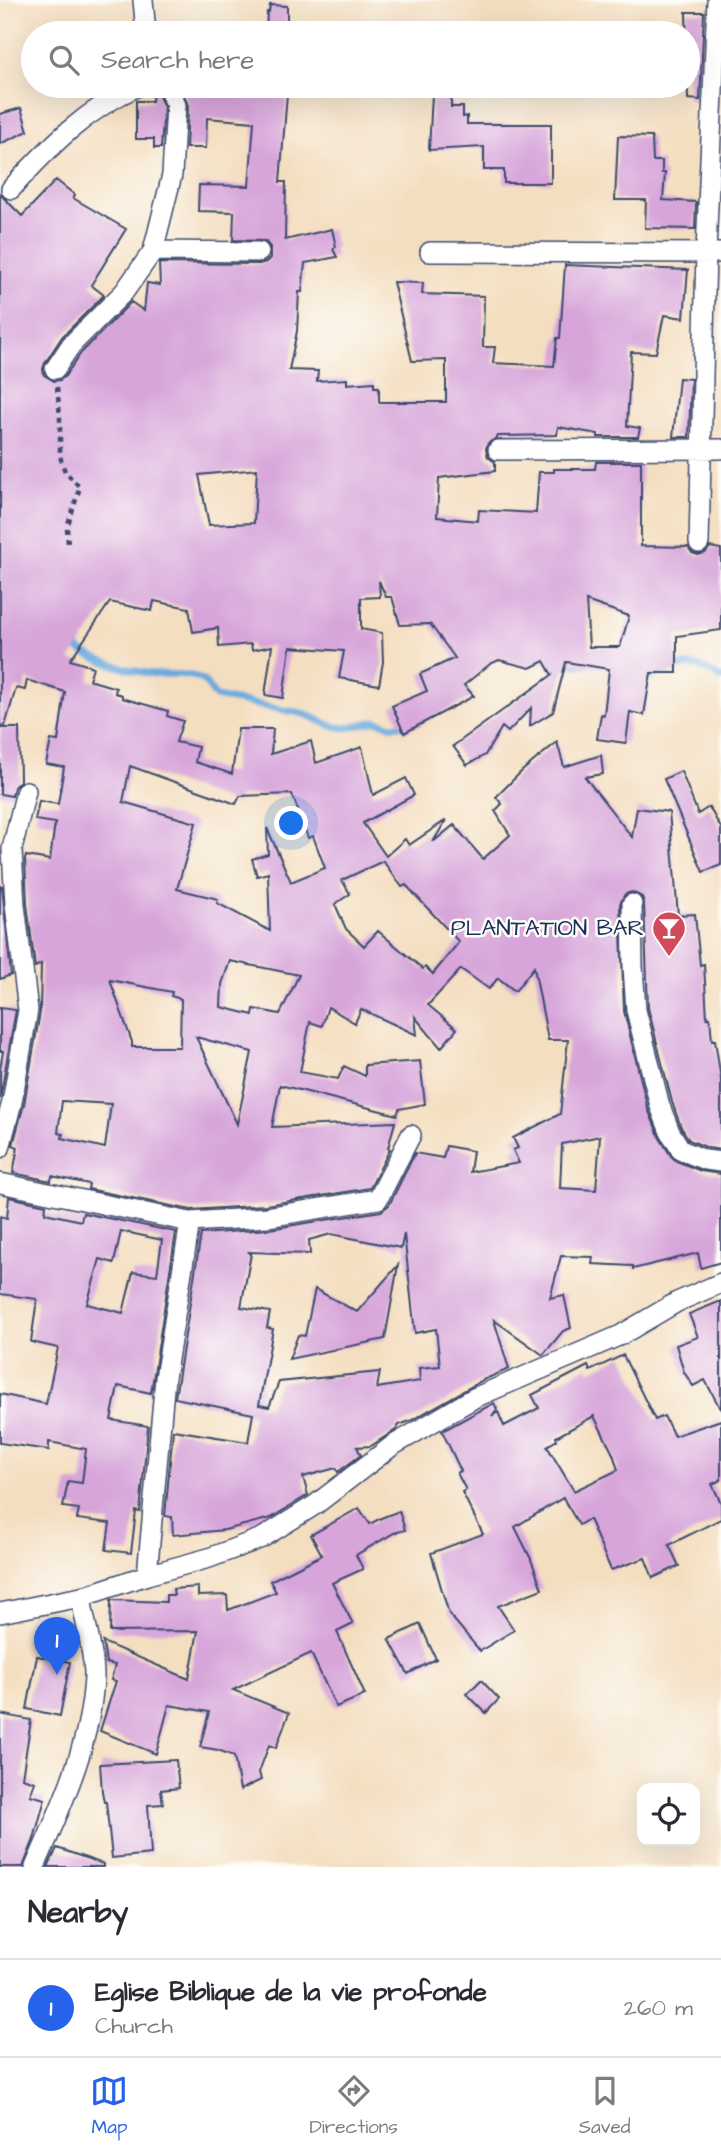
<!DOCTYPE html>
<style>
body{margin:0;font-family:"Architects Daughter",sans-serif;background:#f2f2f3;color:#2b2b33}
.controls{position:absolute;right:21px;bottom:21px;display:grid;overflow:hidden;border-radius:14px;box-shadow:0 7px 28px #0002}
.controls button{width:63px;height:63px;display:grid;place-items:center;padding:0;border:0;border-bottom:2px solid #e1e1e2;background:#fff;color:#2b2b33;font:35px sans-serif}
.you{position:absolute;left:292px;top:824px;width:24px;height:24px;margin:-18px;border:5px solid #fff;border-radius:50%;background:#1a73e8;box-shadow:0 0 0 10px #1a73e833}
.badge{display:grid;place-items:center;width:46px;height:46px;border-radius:50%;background:#2563eb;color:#fff;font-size:23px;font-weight:700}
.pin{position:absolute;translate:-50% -58px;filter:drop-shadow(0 2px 4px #0008)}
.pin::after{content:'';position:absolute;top:37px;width:24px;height:21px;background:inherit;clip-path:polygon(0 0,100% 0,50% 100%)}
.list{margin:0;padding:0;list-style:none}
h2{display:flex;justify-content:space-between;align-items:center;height:91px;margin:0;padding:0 28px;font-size:30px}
h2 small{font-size:23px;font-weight:400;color:#7c7c81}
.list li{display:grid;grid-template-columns:46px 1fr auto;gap:21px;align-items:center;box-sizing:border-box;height:98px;padding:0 28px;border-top:2px solid #e1e1e2}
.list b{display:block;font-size:26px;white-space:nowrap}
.list p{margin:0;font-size:23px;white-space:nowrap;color:#7c7c81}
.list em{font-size:23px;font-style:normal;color:#7c7c81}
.icon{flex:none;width:38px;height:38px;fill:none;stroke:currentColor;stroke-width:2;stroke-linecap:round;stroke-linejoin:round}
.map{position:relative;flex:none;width:721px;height:1867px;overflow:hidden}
.search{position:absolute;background:#fff;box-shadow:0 7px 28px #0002;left:21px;right:21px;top:21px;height:77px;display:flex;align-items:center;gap:18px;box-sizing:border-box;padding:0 24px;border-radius:38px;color:#7c7c81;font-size:26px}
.sheet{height:189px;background:#fff}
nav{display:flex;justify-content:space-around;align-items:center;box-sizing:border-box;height:98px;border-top:2px solid #e1e1e2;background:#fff;font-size:19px;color:#7c7c81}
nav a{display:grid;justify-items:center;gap:4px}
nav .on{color:#2563eb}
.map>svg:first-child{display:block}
</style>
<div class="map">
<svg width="721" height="1867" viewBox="0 0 721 1867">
<rect width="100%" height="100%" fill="#fdfcf7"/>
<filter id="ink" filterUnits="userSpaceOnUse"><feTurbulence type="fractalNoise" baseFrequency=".0143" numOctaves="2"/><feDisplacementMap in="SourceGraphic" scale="14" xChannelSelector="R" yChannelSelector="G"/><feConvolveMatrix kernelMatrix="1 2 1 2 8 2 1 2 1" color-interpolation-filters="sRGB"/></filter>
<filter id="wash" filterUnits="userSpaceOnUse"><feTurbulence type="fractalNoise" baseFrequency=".00686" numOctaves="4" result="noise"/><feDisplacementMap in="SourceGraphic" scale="28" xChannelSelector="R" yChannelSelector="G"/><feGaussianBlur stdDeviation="1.57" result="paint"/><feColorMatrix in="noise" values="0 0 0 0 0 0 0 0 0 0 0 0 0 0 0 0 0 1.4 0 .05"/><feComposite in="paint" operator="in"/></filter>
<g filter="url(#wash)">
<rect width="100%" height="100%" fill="#f4dec0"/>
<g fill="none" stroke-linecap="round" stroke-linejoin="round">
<path stroke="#6baade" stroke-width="7" d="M72 644C89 660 131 671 154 674 167 675 191 672 202 680 207 683 212 693 216 697L305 714 332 726 346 728 376 721 393 726 400 725 408 720
M558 663 578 665 588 663
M643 680C661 674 680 661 700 667 707 669 714 675 721 678"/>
</g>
<g id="blocks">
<path fill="#d7a5da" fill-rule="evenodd" d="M270 5 287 6V33H266L267 12H269Z
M686 12H704L700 100 688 99Z
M191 86H253V92L287 94 280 182H286L285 240 332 229 336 247 333 249 337 257 305 263 302 292H299L297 331 289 370 318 371 317 381 347 379V384L374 382V387H379V402H446V360L412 361 393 282 423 283 422 294 484 296 483 347H495L493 363 554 366 557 338H560L565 265 688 270 684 318 664 315 656 353 631 352 627 426 640 428 638 437H598V434L558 427 557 435 498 436 497 438 488 443 486 449 488 457 495 462V471L439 478 437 517 478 521 479 510 536 513 539 472H554V469H595L596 462H641V546L688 547 692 553 698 555 705 553 710 547 721 549V630L677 636V673H651L644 715 630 712 626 743 597 739 601 714 604 715 609 669 566 662 553 712 530 726 531 708 508 732 502 727 485 755 467 765 453 746 552 675 544 661 530 668 499 660 490 664 464 685 474 696 404 733 392 706 427 691 420 674 455 658 430 624 400 625 392 597H386L379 581 380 597 361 598V629L382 633 383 662 379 685 339 678 344 651 290 647 283 698 265 695 272 646 252 650 251 644 219 647 218 628 193 632 189 608 154 601 152 611 110 602 70 660 93 667 89 680 116 688 115 693 122 695V698L168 711 167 716 183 721 176 742 198 747 195 762 232 774 238 729H273L271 754 311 741 316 763 362 747 373 795 406 778 414 795 363 823 386 856 405 839 409 845 446 820 433 842 454 825 483 859 510 835 495 811 502 804 496 797 522 771 557 742 564 767 601 755 603 774 585 777 632 837 637 808 669 812 678 915 695 914 700 965 704 964 707 1018H710L712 1040H715L721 1079V1150L708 1148 689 1140 681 1127 672 1102 648 1008 644 903 642 897 632 892 625 894 620 904 624 1011 648 1109 660 1138 671 1156 676 1161 701 1171 721 1174V1262L701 1268 698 1253 633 1269V1266L592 1264 593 1257 561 1256 550 1298 564 1295 571 1328 563 1331 543 1355 494 1320 509 1369 483 1380 410 1421 399 1425 397 1429 371 1446 357 1447 361 1455 338 1472 336 1468 303 1477 308 1495 271 1518 225 1530 173 1535 172 1517 165 1516 173 1430 248 1442 253 1414 175 1398 201 1234 269 1229 381 1211 389 1205 415 1153 443 1158 446 1146 473 1151 470 1172 519 1163 513 1150 518 1148 513 1138 560 1114 568 1040H548L534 967 515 991 498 978 489 989 461 969 428 1005 457 1029 441 1048 415 1017 417 1035 361 1009 355 1023 328 1007 322 1026 310 1022 300 1072 338 1079 344 1066 365 1076V1065L420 1061 425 1104 399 1109 397 1115 280 1085 272 1127 395 1122 388 1148 390 1149 370 1188 266 1205 191 1210 88 1189 89 1184 52 1176 51 1181 13 1173 18 1147 13 1145 24 1104 40 1012 41 964 35 967 27 904 25 860 26 856 50 860 55 823 35 820 39 801 58 804 64 767 46 764 51 740 58 741 65 692 27 680 25 690 16 688 5 726 0 725V194L22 216 56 180 75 195 73 198 126 229 91 285 104 295 62 337 45 363 43 369 44 375 54 381 60 380 65 376 81 353 131 302 144 311 147 283 160 285 159 263 259 264 266 262 270 258V247L265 241 233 240 234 212 198 211 199 185 249 186 254 122 207 118 206 148H186L188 106 182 90H190ZM257 469 254 523 209 525 199 475ZM586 601 629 616 620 647H589ZM130 766 236 804 240 796 292 794 308 838 313 836 325 868 291 882 267 828 268 854 252 859 257 876 268 873 270 931 217 903 218 899 177 889 196 823 123 802ZM383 861 402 887 406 885 459 942 433 974 425 967 423 969 378 931 364 946 346 929 335 904 350 894 342 880ZM230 961 299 975 280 1014 254 1009 253 1015 221 1007 222 984ZM110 980 172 992 171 996 181 999 180 1047H132V1042ZM196 1037 252 1052 237 1124ZM62 1101 111 1104 105 1148 62 1138 63 1134 58 1133ZM600 1136 596 1190 560 1188 562 1144ZM331 1234 401 1248 404 1234 415 1333 436 1329 440 1366 419 1368 420 1381 377 1388 380 1372 279 1382 269 1407 259 1405 273 1329 267 1328 270 1312 241 1307 251 1254 249 1252 310 1254 309 1240Z
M153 89H156L164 107 161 148H154V139H136V101H152Z
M432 95H451V107H463V117L467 116V124H551V183H504V170H484V147L429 150Z
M21 108 28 131 0 144V114Z
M618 136 652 137 653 161H662V173H665L663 200 696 202 695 229 645 228 646 200H615Z
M679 378 691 379 689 437H673Z
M0 728H19L20 781 14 787 12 796 0 794Z
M681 771 698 814 709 807 721 828V865L703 872 664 779Z
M0 886H2L11 975 0 979Z
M0 1008 16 1010 0 1099V1069L3 1051H0Z
M9 1197 46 1205 45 1213 81 1221 83 1213 176 1232 151 1393 118 1386 111 1420 148 1426 140 1512 136 1511 131 1553 106 1550 110 1523 77 1519 79 1509 63 1507 68 1481 82 1483 86 1449 49 1442V1450L0 1443V1394L46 1404 58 1348 31 1342 37 1299 0 1294V1216L7 1218ZM121 1231 162 1240 157 1275 133 1272 123 1313 87 1304 100 1259 114 1263Z
M398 1265 385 1339 289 1359 298 1335 305 1336 315 1289 357 1312Z
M721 1301V1410L705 1380 693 1386 684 1372 676 1345 698 1337 689 1314Z
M623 1355 655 1420 664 1416 674 1436 721 1420V1480L712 1484 721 1503V1519L669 1545 679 1566 653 1578 645 1558 611 1570 589 1519 579 1525 563 1498 515 1527 530 1557 542 1589 498 1606 514 1630 480 1651 449 1614 431 1553 483 1534 462 1492 466 1490 457 1473 461 1471 442 1431 494 1403 497 1409 492 1416 498 1412 504 1426 539 1408 532 1395 588 1366 590 1371ZM594 1416 613 1454 618 1470 574 1491 547 1446 557 1440 556 1437Z
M359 1508 370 1524 381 1518 399 1511 405 1530 394 1533 356 1555 363 1569 332 1583 353 1624 337 1632 365 1695 336 1707 311 1653 233 1690 289 1713 276 1748 269 1745 259 1772 261 1780 240 1790 234 1756 218 1750 200 1747 209 1712 169 1705 156 1754 100 1731 116 1681 111 1680 115 1665 106 1663 103 1642 189 1679 198 1631 110 1632 111 1600 166 1602V1595H174L173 1589 198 1587V1596L227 1595 228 1610 276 1592 270 1581 322 1555 311 1535Z
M420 1624 436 1659 408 1674 389 1639Z
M37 1656 70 1662 60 1716 27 1709Z
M481 1680 499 1699 486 1713 467 1694Z
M0 1714 31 1720 22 1778 35 1782 30 1795 45 1799 34 1839 23 1867H0Z
M176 1760 179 1788 161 1790 163 1804 148 1805 151 1854 112 1858 106 1802H104L102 1791 100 1764Z
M57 1848 103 1864V1867H48Z"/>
</g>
</g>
<g filter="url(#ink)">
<use href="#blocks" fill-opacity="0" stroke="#3c496d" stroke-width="2"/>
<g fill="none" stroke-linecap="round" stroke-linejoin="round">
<g stroke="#3c496d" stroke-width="22">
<path id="minor" d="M143 0 146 33
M11 189C50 146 85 110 138 86
M153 251 259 252
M430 252 721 253
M55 369 71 345 124 292 153 251 172 175 176 105 167 86
M498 450 721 449
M699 543 706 252 717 0
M632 904 633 967 636 1010 660 1106 670 1132 681 1150 705 1160 721 1162
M0 1148 12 1102 28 1010 15 905 12 849 26 791
M0 1183 190 1222 165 1378 147 1575
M190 1222 267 1217 378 1199 411 1135
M0 1613 81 1597 147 1575 209 1558 262 1538 315 1505 392 1446 474 1398 621 1335 677 1302 721 1283
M35 1867C61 1807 91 1744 94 1677 95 1657 84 1619 81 1597"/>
</g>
<path stroke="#3c496d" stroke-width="4.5" stroke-dasharray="5 5" stroke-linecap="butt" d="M57 387 60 416V456L65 472 80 487 67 527 68 545"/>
<use href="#minor" stroke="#fff" stroke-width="19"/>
</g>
</g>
<defs>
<g id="bar-pin" transform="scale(1.75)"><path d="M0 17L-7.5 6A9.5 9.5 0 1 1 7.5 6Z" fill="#d1495b" stroke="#fdfcf7"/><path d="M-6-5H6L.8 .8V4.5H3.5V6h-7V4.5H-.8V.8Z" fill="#fff"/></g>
</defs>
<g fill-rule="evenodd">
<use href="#bar-pin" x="669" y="928"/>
</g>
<g text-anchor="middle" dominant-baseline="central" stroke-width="5" stroke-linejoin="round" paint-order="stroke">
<g font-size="23" fill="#1b2f5e" stroke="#fdfcf7" text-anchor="end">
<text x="644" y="928">PLANTATION BAR</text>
</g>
</g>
</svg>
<div class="controls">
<button><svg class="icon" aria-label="locate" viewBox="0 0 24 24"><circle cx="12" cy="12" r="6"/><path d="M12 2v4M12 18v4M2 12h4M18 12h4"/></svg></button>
</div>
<div class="you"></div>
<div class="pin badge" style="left:57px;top:1675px">1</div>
<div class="search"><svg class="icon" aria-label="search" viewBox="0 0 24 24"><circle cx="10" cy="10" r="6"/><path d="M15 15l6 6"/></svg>Search here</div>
</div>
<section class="sheet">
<h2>Nearby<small></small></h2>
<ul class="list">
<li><span class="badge">1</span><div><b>Eglise Biblique de la vie profonde</b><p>Church</p></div><em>260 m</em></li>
</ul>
</section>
<nav>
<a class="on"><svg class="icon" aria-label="map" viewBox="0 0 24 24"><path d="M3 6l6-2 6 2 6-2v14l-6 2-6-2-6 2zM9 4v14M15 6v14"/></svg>Map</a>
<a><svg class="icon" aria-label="directions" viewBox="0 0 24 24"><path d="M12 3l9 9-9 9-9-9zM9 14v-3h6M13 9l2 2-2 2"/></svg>Directions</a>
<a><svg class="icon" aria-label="saved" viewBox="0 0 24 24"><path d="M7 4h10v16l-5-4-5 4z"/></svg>Saved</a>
</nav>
